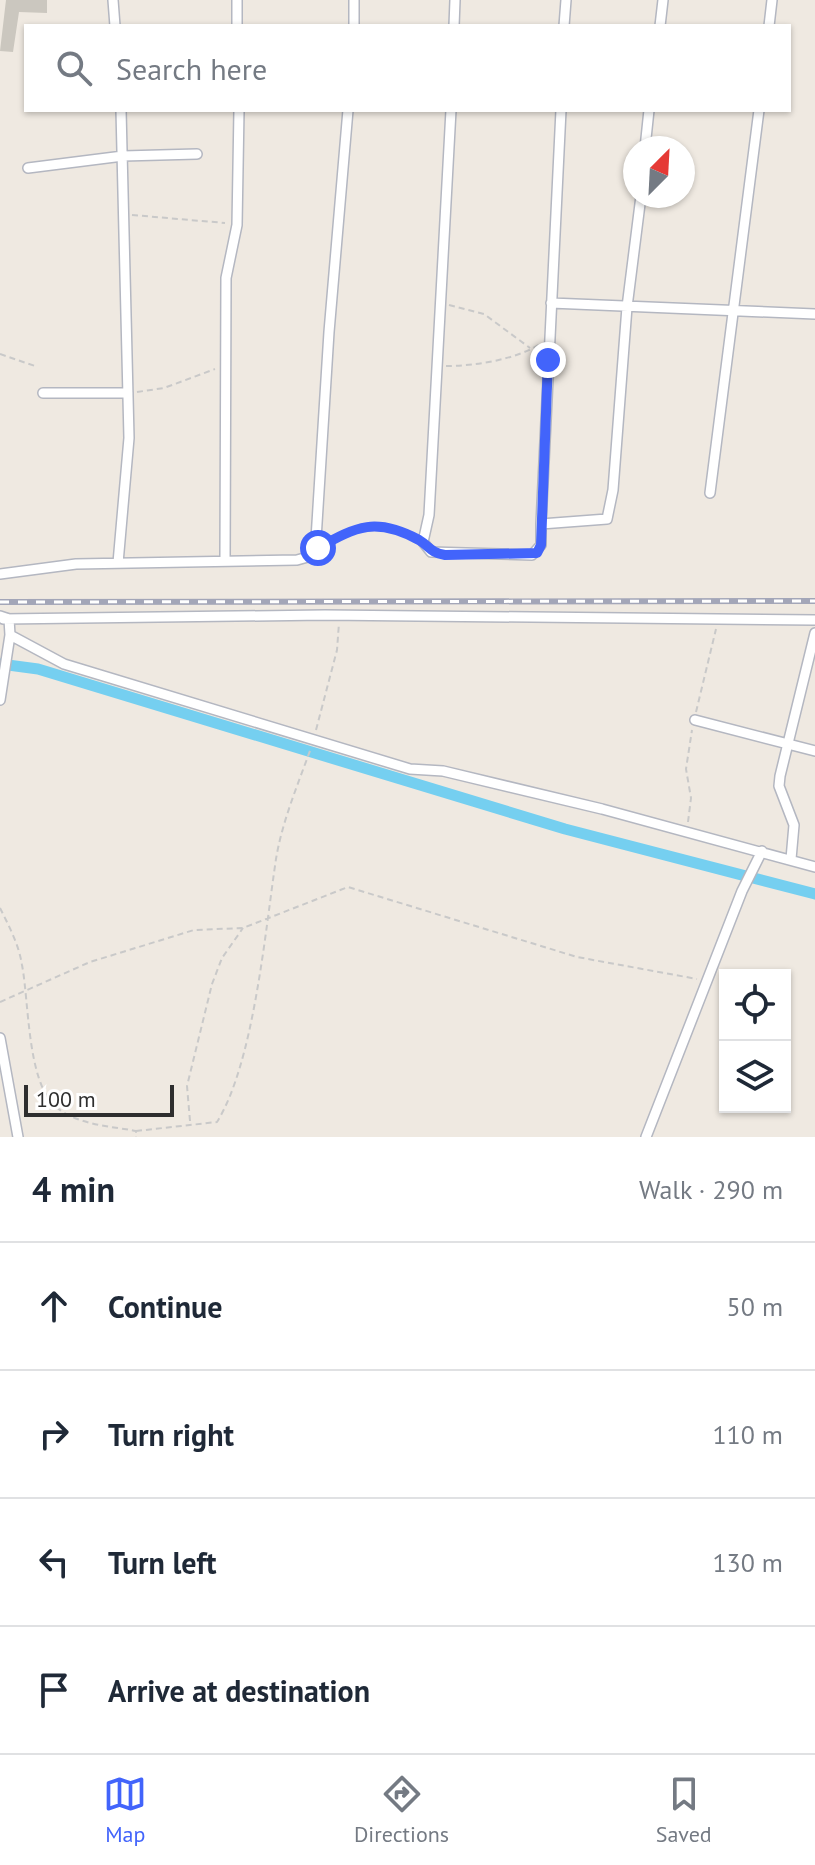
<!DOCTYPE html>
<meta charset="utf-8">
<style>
body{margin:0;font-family:"PT Sans",sans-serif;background:#f2f2f3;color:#1f2937}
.controls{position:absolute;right:24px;bottom:24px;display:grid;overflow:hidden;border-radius:0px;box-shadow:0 2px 6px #0004}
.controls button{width:72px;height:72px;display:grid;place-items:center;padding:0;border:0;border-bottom:2px solid #e0e1e3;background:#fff;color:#1f2937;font:40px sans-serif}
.compass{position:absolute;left:623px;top:136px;width:72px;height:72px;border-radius:50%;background:#fff;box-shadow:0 2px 6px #0004;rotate:24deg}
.scale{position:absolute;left:24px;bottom:20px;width:150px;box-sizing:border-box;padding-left:8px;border:4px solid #2e2e2e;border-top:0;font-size:22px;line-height:28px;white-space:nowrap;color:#2e2e2e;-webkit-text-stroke:6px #fff;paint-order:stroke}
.stop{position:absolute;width:24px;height:24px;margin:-18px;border:6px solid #4264fb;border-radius:50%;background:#fff}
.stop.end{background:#4264fb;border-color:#fff;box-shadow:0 2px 8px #0008}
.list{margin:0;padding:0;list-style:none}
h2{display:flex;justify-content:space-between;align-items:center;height:104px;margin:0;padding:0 32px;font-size:34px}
h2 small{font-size:26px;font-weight:400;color:#747a83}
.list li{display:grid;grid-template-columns:52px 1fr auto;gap:24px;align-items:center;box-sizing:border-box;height:128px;padding:0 32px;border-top:2px solid #e0e1e3}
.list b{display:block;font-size:30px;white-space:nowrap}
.list em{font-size:26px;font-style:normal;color:#747a83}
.icon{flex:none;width:44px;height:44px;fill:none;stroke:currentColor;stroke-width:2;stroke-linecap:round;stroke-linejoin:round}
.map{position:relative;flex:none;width:815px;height:1137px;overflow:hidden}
.search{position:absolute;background:#fff;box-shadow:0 2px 6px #0004;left:24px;right:24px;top:24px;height:88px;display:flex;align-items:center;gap:20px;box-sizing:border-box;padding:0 28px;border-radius:0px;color:#747a83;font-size:30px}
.sheet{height:616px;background:#fff}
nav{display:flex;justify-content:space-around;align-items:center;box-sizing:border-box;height:112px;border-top:2px solid #e0e1e3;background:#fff;font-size:22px;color:#747a83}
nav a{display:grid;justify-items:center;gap:4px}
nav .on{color:#4264fb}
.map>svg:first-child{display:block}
</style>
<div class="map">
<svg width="815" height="1137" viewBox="0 0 815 1137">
<rect width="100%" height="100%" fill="#efe9e1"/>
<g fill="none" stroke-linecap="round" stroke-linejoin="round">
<path stroke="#75cff0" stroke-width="11" d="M0 664 38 669 565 829 815 894"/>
</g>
<path fill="#cbc7bf" d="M6 0H47V13L19 12 13 52 0 51Z"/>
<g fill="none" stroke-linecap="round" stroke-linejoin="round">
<g stroke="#b4b7c1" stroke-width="12">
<path id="minor" d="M113 0 115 26
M237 0V26
M354 26V0
M454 26 455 0
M564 26 566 0
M660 26 663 0
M769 26 772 0
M451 110 429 515 423 542 431 552 532 555 541 545V524L607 519 613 490 627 307 641 196
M645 148 649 110
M28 168 123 156 197 154
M551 303 815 314
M43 393H128
M710 493 759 110
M541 524 561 110
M225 560 226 278 237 225 239 110
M118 563 129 438 121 110
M0 574 76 564 297 560 315 555 329 332 348 110
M0 616 9 619 10 635 64 664 410 769 443 771 602 809 815 867
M3 619 325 615 815 620
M0 700 10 635
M695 720 815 751
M791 859 794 825 779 786 780 776 815 633
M0 1038 18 1137
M646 1137 742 891 762 851"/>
</g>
<path stroke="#c9c9c9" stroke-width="2" stroke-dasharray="6 4" stroke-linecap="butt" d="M132 215 225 223
M449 305 484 314 530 348
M0 354 35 366
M446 366C474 366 515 360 540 344
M137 392 164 388 215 369
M326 543C358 526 379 521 413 537
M696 712 716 629
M316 730 337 650 339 623
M688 822 691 798 686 769 692 730
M0 908C9 926 19 945 22 965 29 1001 27 1081 55 1106 76 1125 110 1126 136 1131V1137
M0 1002 90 962 194 930 243 928 348 887 577 957 697 979
M190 1121 187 1086 212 984 222 958 243 928
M136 1131 217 1122C254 1062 265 932 276 859 282 822 298 784 311 748"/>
<use href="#minor" stroke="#fff" stroke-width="9"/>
<g stroke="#a3a6b8" stroke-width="6">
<path id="rail" d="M0 602 815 601"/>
</g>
<use href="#rail" stroke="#fff" stroke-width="3" stroke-dasharray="9" stroke-linecap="butt"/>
</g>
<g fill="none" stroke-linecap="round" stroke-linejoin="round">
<path stroke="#4264fb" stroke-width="10" d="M318 548C357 526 376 517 419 540 429 546 431 553 445 555L537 553 541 545 548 360"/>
</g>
</svg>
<div class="controls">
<button><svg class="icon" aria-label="locate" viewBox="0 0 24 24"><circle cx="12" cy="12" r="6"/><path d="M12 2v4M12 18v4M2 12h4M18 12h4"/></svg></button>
<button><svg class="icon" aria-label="layers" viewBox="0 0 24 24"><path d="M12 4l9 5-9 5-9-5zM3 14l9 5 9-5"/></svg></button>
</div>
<svg class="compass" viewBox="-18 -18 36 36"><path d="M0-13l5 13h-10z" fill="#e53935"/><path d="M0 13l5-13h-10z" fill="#747a83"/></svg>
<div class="scale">100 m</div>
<div class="stop" style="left:318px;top:548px"></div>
<div class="stop end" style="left:548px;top:360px"></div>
<div class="search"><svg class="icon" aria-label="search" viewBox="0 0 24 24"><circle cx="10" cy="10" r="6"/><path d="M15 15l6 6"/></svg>Search here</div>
</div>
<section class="sheet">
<h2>4 min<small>Walk · 290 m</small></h2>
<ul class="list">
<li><svg class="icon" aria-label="ahead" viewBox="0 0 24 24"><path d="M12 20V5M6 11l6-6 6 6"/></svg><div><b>Continue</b></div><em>50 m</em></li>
<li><svg class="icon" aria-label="right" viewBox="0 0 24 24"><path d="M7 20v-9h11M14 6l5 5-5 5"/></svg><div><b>Turn right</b></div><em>110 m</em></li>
<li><svg class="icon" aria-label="left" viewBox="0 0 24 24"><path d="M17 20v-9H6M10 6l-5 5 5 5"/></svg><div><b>Turn left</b></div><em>130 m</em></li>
<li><svg class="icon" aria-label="arrive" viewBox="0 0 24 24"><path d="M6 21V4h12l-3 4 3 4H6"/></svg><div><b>Arrive at destination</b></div></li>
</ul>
</section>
<nav>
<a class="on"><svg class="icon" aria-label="map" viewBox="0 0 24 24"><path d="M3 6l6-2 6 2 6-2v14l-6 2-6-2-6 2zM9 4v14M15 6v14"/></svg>Map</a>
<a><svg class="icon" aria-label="directions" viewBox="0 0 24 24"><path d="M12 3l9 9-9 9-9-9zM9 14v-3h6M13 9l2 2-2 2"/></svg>Directions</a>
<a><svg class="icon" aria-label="saved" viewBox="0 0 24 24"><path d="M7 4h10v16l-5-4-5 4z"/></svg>Saved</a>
</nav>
